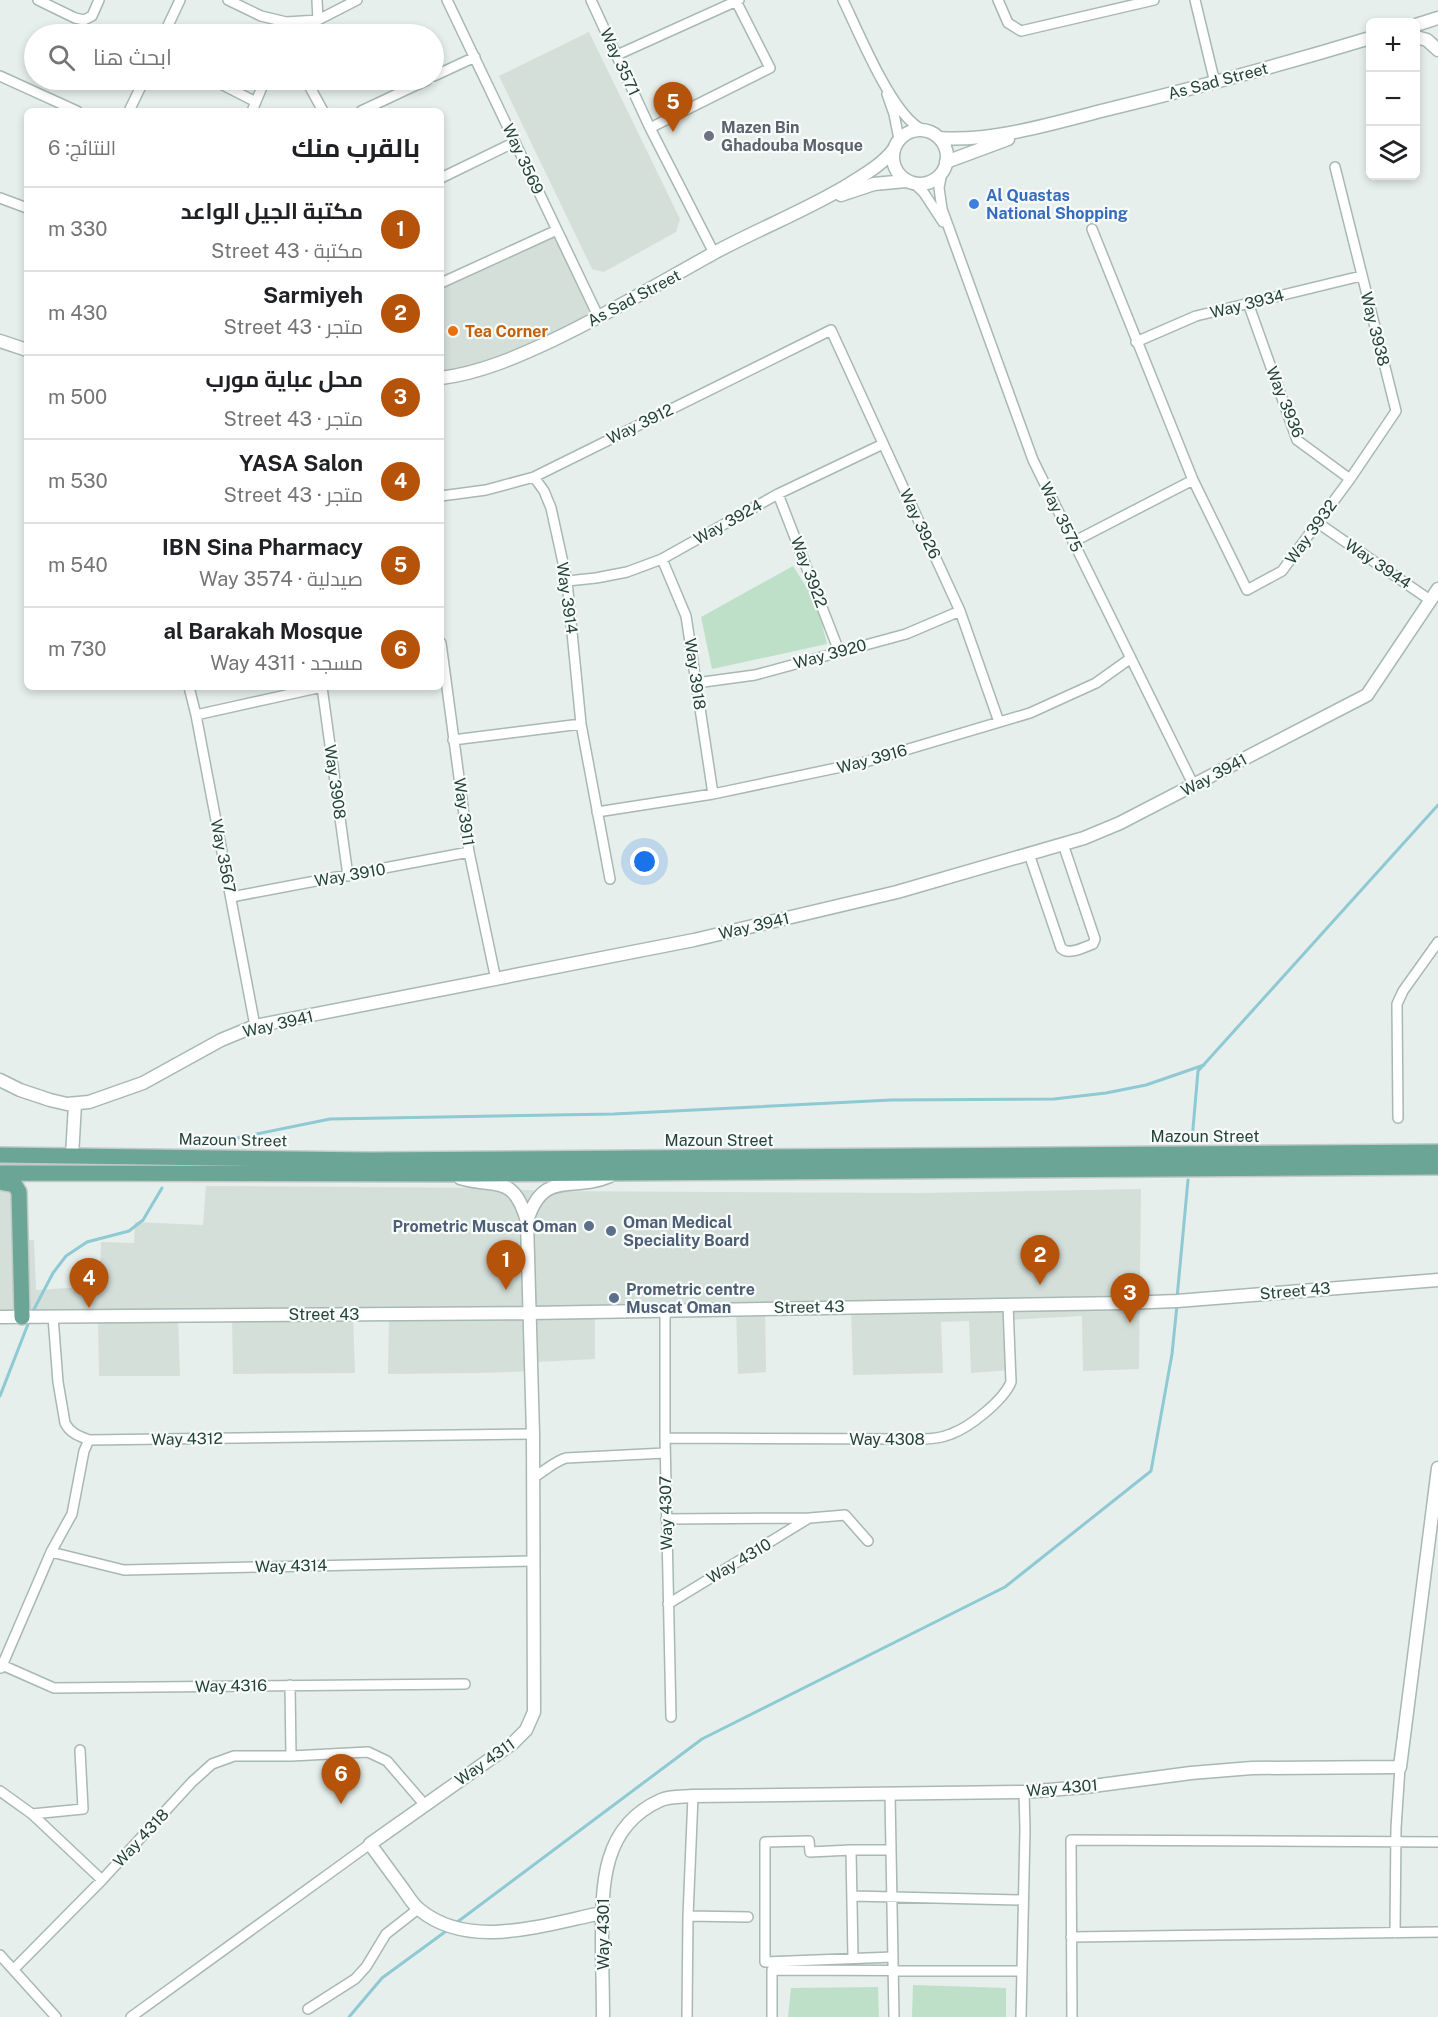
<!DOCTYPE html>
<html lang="ar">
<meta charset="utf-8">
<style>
body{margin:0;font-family:"Public Sans",Cairo,sans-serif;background:#f6f6f6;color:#202124;direction:rtl}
.controls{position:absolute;right:18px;top:18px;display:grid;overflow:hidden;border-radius:9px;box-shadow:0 3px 9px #0003}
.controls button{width:54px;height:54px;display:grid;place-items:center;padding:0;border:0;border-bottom:2px solid #e0e0e0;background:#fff;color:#202124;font:30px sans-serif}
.you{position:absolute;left:645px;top:862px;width:21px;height:21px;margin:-15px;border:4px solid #fff;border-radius:50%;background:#1a73e8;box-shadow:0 0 0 9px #1a73e833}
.badge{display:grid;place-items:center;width:39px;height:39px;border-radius:50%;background:#b45309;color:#fff;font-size:20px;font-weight:700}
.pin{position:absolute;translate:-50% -50px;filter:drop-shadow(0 2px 3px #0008)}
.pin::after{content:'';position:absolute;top:32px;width:21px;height:18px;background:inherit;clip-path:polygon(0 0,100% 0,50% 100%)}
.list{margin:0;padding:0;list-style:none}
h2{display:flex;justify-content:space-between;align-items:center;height:78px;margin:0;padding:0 24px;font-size:26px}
h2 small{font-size:20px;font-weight:400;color:#757577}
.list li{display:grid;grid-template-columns:39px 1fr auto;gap:18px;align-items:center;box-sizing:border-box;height:84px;padding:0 24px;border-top:2px solid #e0e0e0}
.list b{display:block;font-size:22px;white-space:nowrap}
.list p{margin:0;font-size:20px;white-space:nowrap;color:#757577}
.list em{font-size:20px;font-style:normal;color:#757577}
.icon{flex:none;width:33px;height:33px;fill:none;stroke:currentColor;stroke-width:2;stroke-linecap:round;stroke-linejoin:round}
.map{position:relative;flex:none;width:1438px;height:2017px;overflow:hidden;direction:ltr}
.search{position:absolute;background:#fff;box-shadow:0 3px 9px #0003;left:24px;top:24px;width:420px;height:66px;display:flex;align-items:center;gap:15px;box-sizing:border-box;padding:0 21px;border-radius:33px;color:#757577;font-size:22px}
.panel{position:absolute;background:#fff;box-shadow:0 3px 9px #0003;left:24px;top:108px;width:420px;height:582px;border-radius:9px;direction:rtl}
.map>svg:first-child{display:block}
</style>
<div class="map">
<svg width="1438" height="2017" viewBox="0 0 1438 2017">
<rect width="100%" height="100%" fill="#e6efeb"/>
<path fill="#d4dfda" d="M589 32 680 219 676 232 604 272 592 269 499 76Z
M557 230 599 318 536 348 441 378V283Z
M206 1186 489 1188 549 1191 921 1193 1141 1189 1139 1369 1083 1371 1082 1316 1009 1320 1011 1370 971 1373 969 1321 941 1322 943 1373 853 1375 851 1307 765 1308 766 1372 738 1374 736 1309 595 1312V1359L536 1362 539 1371 476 1373 388 1374 389 1314H353L355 1373 233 1374 232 1315 178 1316 180 1376H99L98 1317H0V1188L21 1194 26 1240H34L36 1290 100 1286 101 1242 134 1243 135 1222 203 1225Z"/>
<path fill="#bfe0c8" d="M793 566 817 604 827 644 712 669 701 617Z
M913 1985 1006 1988V2017H912Z
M878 1987 879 2017H788L791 1988Z"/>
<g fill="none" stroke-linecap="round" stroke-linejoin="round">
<path stroke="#8ec9d4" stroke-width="3" d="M1192 1140 1198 1071 1438 805
M208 1144 330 1119 614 1114 891 1100 1054 1099 1106 1093 1146 1085 1204 1065
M1177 1298 1188 1180
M32 1313 53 1273 66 1256 87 1242 129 1231 143 1220 162 1188
M0 1396 30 1319
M456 1923 702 1739 1005 1587 1151 1471 1172 1354 1177 1305
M349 2017 382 1978 449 1929"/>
<g stroke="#a8b8b2" stroke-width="12">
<path id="minor" d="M38 0 75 18 84 20 92 16 99 0
M228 0 261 16 286 22 318 20 357 0
M317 0 318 20
M447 0 599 318
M591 0 650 128 714 253
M843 0C859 33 888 104 915 125 919 128 924 130 928 132
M998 0 1008 23 1021 31 1154 0
M1195 0 1215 83
M164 34 180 0
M282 34 286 22
M617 55 739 0
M0 76 77 111
M434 76 475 57
M213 80 256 102
M306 80 323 111
M887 94 894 114 899 139
M129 111 144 80
M252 111 265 80
M361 111 427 80
M650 128 770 68 736 1
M942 172 939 188 942 209 1033 460 1194 786
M441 178 515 142
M914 183 924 193 943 222
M0 198 27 208
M1092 229 1193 480 1247 590 1282 571 1350 479 1396 411 1335 167
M441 283 557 230
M1248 303 1297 440 1350 479
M1136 342 1196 316 1361 276
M534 477 544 491 551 508 567 581 581 724 610 879
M778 494 839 651
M441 496 486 490 534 477 831 330 960 611 999 722
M1318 523 1430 600
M1073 542 1193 480
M662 559 686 616 713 794
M567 581 596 578 627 572 662 559 778 494 883 444
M441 643 469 852 496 980
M696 683 755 675 906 634 960 611
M189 687 196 715 255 1026
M322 687 348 876
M196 715 322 687
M453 740 581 724
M597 812 713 794 865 762 1030 713 1096 683 1131 658
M1029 854 1061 948C1069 956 1084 947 1093 944L1095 939 1063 844
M231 897 469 852
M1398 1118 1397 1004 1403 991 1438 942
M665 1310V1438L671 1717
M53 1317 58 1382 65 1423C70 1433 79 1436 89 1440L533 1434
M665 1438 922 1439C932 1439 941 1438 951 1434 970 1427 1003 1401 1011 1382L1008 1305
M533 1478C545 1471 553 1462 566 1458L665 1453
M666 1519 810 1518 845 1515 868 1541
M51 1552 124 1570 533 1561
M668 1604 809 1518
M2 1665 54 1688 465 1684
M1 1668 51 1552 72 1514 84 1451 89 1440
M290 1685 291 1756
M0 1791 32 1814 102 1880
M890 1794 894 2017
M32 1814 83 1809 80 1750
M851 1850 810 1852 809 1841 765 1842V1962L893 1957
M852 1896 1023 1900
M688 1916 748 1917
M1395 1933 1396 1828 1400 1767
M1071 1937 1438 1932
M0 1955 56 2017
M853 1958 851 1850H891
M14 1969 102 1880 192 1782 212 1764 234 1756H291L368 1752 387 1761 424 1804
M308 2009 355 1979 366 1967 386 1934 418 1909
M131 2017 370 1844
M687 2017 688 1916 693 1796
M772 2017V1970L1021 1971
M1021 2017 1025 1829 1024 1792
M1072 2017 1071 1840 1438 1842"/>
</g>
<g stroke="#a8b8b2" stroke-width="15">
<path id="tertiary" d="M1416 25 1438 18
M1416 37 1427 40 1438 50
M893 157a27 27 0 1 1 54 0a27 27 0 1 1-54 0Z
M939 138C991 142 1051 124 1101 111 1192 89 1281 65 1370 38
M946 162 1008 139
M841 195 874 184 906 181
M0 341 27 350
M441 378C480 373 517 357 553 340 608 314 660 283 714 253 758 229 805 211 848 185 865 174 882 165 894 149
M0 1080 20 1090 50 1100 67 1104 89 1102 143 1083 221 1040 255 1026 694 940 897 892 1084 838 1120 823 1367 695 1438 589
M72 1156 75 1104
M460 1178C497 1189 513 1173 527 1221L533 1434 534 1712 526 1730 513 1743 370 1844C381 1859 392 1874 403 1889 408 1896 413 1905 420 1910 470 1951 546 1924 602 1913
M527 1221C544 1168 571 1193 610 1176
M0 1317 531 1313 1125 1303 1177 1301 1438 1280
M603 2017C603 1991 602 1965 602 1939 602 1884 602 1826 661 1800 670 1796 683 1797 693 1796L1024 1792 1085 1787 1191 1773 1252 1768 1400 1767 1438 1468"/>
</g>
<g stroke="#c2cac8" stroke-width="18">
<path id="primary" d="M0 1155 369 1160 1438 1152
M0 1173 477 1174 1438 1167
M0 1182 15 1185 19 1192 22 1317"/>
</g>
<use href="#minor" stroke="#fff" stroke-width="9"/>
<use href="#tertiary" stroke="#fff" stroke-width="12"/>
<use href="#primary" stroke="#6aa596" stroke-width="15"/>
</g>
<circle fill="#6b7280" stroke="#f7fbf9" stroke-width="2" cx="709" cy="136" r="6"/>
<circle fill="#3f7fe0" stroke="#f7fbf9" stroke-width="2" cx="974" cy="204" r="6"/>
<circle fill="#e8710a" stroke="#f7fbf9" stroke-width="2" cx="453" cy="331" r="6"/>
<g fill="#5c6f8a" stroke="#f7fbf9" stroke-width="2">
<circle cx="589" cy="1226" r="6"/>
<circle cx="611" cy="1231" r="6"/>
<circle cx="614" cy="1298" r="6"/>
</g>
<g text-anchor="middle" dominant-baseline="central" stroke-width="4.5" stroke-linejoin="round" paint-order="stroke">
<g font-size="16" fill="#24423a" stroke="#f7fbf9">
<text transform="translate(620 62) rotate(65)">Way 3571</text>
<text transform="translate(1218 81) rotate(-15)">As Sad Street</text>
<text transform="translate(523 159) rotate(65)">Way 3569</text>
<text transform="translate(634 298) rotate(-28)">As Sad Street</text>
<text transform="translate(1247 304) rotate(-14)">Way 3934</text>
<text transform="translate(1375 329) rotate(76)">Way 3938</text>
<text transform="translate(1285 402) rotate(68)">Way 3936</text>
<text transform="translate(640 424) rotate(-26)">Way 3912</text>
<text transform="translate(1061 517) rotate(64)">Way 3575</text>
<text transform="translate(728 522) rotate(-29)">Way 3924</text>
<text transform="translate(920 524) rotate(65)">Way 3926</text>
<text transform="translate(1311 532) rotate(-54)">Way 3932</text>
<text transform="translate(1378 564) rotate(34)">Way 3944</text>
<text transform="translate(809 572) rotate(69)">Way 3922</text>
<text transform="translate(567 598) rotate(82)">Way 3914</text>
<text transform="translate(830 654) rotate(-15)">Way 3920</text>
<text transform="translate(695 674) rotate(82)">Way 3918</text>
<text transform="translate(872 759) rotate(-15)">Way 3916</text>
<text transform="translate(1214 775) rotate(-28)">Way 3941</text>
<text transform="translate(335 782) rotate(82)">Way 3908</text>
<text transform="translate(464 812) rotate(82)">Way 3911</text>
<text transform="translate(223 856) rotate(79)">Way 3567</text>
<text transform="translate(350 875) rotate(-10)">Way 3910</text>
<text transform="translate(754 926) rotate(-13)">Way 3941</text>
<text transform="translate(278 1024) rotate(-13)">Way 3941</text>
<text x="1205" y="1136">Mazoun Street</text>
<text transform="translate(233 1140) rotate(1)">Mazoun Street</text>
<text x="719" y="1140">Mazoun Street</text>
<text transform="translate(1295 1291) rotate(-5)">Street 43</text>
<text transform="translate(809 1307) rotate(-1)">Street 43</text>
<text x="324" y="1314">Street 43</text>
<text transform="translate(187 1439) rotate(-1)">Way 4312</text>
<text x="887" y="1439">Way 4308</text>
<text transform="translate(666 1513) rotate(-91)">Way 4307</text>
<text transform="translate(739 1561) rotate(-31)">Way 4310</text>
<text transform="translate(291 1566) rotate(-1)">Way 4314</text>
<text transform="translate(231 1686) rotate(-1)">Way 4316</text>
<text transform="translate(485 1762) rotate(-35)">Way 4311</text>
<text transform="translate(1062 1788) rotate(-5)">Way 4301</text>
<text transform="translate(141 1838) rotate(-47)">Way 4318</text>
<text transform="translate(603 1934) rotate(-90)">Way 4301</text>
</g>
<g font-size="16" font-weight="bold" fill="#5b616d" stroke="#f7fbf9" text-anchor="start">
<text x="721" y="127">Mazen Bin<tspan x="721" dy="18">Ghadouba Mosque</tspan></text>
</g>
<g font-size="16" font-weight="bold" fill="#366cbe" stroke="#f7fbf9" text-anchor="start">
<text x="986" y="195">Al Quastas<tspan x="986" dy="18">National Shopping</tspan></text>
</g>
<g font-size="16" font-weight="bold" fill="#c56008" stroke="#f7fbf9" text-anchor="start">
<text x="465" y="331">Tea Corner</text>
</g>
<g font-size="16" font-weight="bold" fill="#4e5e75" stroke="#f7fbf9" text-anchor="start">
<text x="623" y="1222">Oman Medical<tspan x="623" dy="18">Speciality Board</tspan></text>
<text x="577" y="1226" text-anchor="end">Prometric Muscat Oman</text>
<text x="626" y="1289">Prometric centre<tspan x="626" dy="18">Muscat Oman</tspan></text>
</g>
</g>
</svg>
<div class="controls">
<button>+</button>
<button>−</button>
<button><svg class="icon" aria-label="layers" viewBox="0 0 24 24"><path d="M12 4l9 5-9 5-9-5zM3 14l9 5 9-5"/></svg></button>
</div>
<div class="you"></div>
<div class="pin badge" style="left:506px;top:1290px">1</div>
<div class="pin badge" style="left:1040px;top:1285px">2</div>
<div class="pin badge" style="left:1130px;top:1323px">3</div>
<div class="pin badge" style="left:89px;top:1308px">4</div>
<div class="pin badge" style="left:673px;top:132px">5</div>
<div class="pin badge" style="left:341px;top:1804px">6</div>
<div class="search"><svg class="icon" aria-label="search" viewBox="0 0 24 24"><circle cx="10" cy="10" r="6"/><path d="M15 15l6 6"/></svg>ابحث هنا</div>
<section class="panel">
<h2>بالقرب منك<small>النتائج: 6</small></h2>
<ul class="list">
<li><span class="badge">1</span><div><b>مكتبة الجيل الواعد</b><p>مكتبة · Street 43</p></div><em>330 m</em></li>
<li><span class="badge">2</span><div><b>Sarmiyeh</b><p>متجر · Street 43</p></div><em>430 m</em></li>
<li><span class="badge">3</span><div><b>محل عباية مورب</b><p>متجر · Street 43</p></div><em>500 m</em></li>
<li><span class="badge">4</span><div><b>YASA Salon</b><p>متجر · Street 43</p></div><em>530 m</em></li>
<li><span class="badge">5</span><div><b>IBN Sina Pharmacy</b><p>صيدلية · Way 3574</p></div><em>540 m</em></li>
<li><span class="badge">6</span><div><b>al Barakah Mosque</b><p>مسجد · Way 4311</p></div><em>730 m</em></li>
</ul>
</section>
</div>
